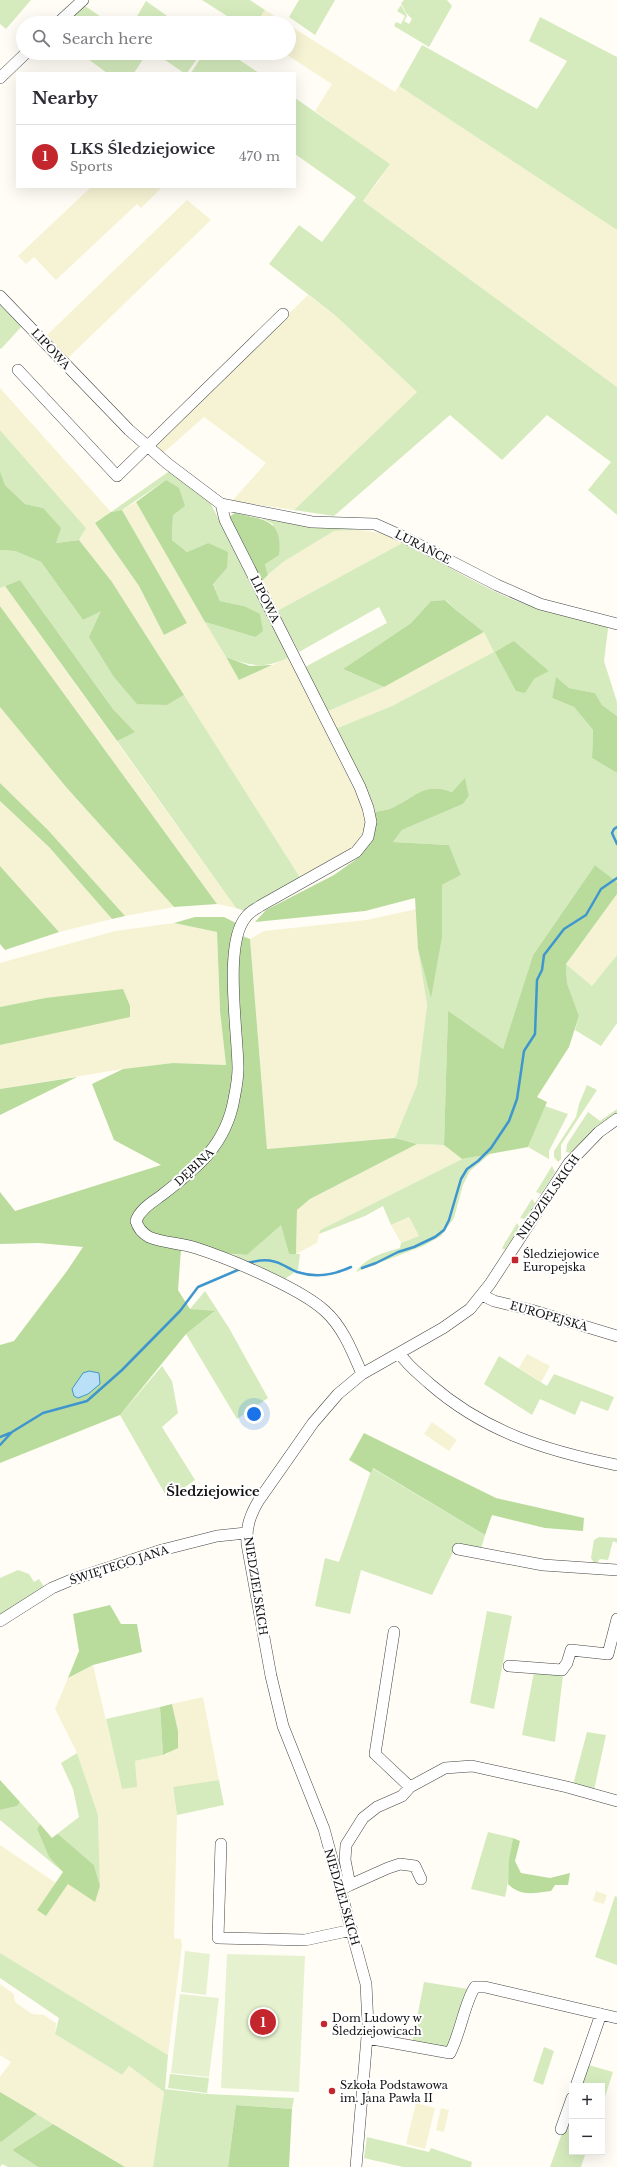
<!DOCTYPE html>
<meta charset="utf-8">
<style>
body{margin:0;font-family:"Libre Baskerville",serif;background:#f2f2f3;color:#2b2b33}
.controls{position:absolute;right:12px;bottom:12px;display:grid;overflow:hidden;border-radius:0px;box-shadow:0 4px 16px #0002}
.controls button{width:36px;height:36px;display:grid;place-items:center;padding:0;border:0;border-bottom:1px solid #e1e1e2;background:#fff;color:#2b2b33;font:20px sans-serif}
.you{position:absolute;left:254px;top:1414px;width:14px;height:14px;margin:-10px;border:3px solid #fff;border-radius:50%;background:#1a73e8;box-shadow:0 0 0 6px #1a73e833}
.badge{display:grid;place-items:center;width:26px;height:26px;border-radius:50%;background:#c4262e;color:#fff;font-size:13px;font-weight:700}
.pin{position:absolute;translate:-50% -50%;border:2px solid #fff;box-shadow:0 1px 4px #0006}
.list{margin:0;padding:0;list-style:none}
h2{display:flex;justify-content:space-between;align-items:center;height:52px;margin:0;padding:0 16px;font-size:17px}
h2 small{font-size:13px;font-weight:400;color:#7c7c81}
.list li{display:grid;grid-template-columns:26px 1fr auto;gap:12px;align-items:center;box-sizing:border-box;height:64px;padding:0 16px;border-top:1px solid #e1e1e2}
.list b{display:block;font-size:15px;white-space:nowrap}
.list p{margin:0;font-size:13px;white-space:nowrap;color:#7c7c81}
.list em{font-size:13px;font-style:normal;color:#7c7c81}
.icon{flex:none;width:22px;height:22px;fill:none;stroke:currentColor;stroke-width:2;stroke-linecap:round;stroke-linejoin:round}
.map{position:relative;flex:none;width:617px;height:2167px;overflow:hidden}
.search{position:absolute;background:#fff;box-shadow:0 4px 16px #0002;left:16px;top:16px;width:280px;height:44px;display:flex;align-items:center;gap:10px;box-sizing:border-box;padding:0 14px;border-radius:22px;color:#7c7c81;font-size:15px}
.panel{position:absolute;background:#fff;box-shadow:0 4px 16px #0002;left:16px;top:72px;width:280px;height:116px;border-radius:0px}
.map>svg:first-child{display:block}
</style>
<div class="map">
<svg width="617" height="2167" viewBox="0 0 617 2167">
<rect width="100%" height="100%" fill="#fffdf5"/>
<path fill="#f6f3d4" d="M265 10 286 23H256Z
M289 25 395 92 399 86 617 230V387L363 201 378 182 389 164 315 111 332 84 284 53H289Z
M91 187H162L141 208 137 204 56 280 34 257 26 264 18 256Z
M187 200 211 220 68 358 47 335Z
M308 295 336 316 417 392 294 510 232 501 266 463 204 417 162 454 153 447Z
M0 388 111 512 95 523 139 586 164 635 187 623 122 510 136 502 239 680 288 658 361 803 367 819 366 833 359 844 301 879 112 582 79 540 86 528 0 430Z
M359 530 389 534 406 541 277 611 261 582 283 562 334 531Z
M5 586 236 908 217 904 0 606V588Z
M484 632 495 652 392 706 335 729 326 712 384 687Z
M0 707 66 787 174 907 125 916 48 830 0 783Z
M0 801 49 847 112 919 59 932 0 866Z
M617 894V955L592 986 566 964Z
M417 909 418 949 427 1005 417 1085 395 1138 267 1149 250 939 264 931 366 920Z
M174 923 217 932 220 1011 226 1065 173 1063 123 1069 0 1089V1045L130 1016 45 998 0 1007V963L115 931Z
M417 1144 444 1145 462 1159 320 1230 317 1243 296 1254 297 1210 310 1199Z
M409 1217 419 1236 401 1243 391 1225Z
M527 1354 550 1366 541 1382 519 1368Z
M432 1422 457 1440 449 1451 424 1434Z
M93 1665 122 1789 135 1761 168 1754 178 1731 172 1704 203 1697 219 1780 173 1788 177 1815 174 1938 181 1939 182 1945 168 2055 0 1953V1845L56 1883 37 1910 46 1916 68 1884 100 1886 98 1815 77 1753 55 1709 68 1678Z
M596 1891 607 1895 604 1904 593 1901Z
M0 1984 14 1994 15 2002 32 2014 44 2015 56 2023 55 2034 122 2075 129 2066 164 2092 153 2167H125L0 2092V2077L11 2062 0 2055Z
M416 2103 435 2108 425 2149 406 2144Z
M441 2108 449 2110 444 2132 436 2130Z"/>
<path fill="#d5ebbd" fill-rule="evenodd" d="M0 0H31L6 29 0 24Z
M202 0H250L265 10 256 23H238Z
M299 0H335L315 35 289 17Z
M404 0H447L452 6 429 47 394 26 396 22 401 24 405 16 397 11 401 5 407 16 404 21 409 24 412 19 406 13 401 3Z
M146 1 177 23H133Z
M85 6 110 23H66Z
M540 17 617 57V230L399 86 422 45 537 109 567 61 529 41Z
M80 53H147L134 73H107Z
M155 53H201L187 73H184Z
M204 53H229L259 73H191Z
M295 98 390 164 363 201 617 387V515L588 490 611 462 547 415 502 460 450 415 334 516 294 510 417 392 336 316 269 264 299 225 322 242 356 197 295 154Z
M0 304 23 325 1 349 0 348Z
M0 430 86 528 79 540 56 543 43 508 25 504 5 485 0 471Z
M171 470 209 500 288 658C263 669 251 666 226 657L205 622 255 637 244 606 220 601 213 583 227 568 208 543 187 552 172 540 173 515 166 480 122 510 111 512Z
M263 519 359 530 334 531 283 562 268 575 265 564 273 524Z
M406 541C441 563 479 586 517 601 546 612 576 618 606 624L608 629 604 661 617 702V716L602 705 595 693 569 688 556 678 552 698 574 707 593 730 592 758 617 773V882L595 865 533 955 503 1049 448 1012 444 1145 417 1144 395 1138 417 1085 427 1005 418 949 431 996 442 885 461 875 449 845 393 842 402 830 463 804 469 796 465 779 452 792C424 782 417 796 394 807 388 810 380 811 373 812L335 729 392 706 494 652 484 632 456 610 446 600 431 601 411 623 343 669 384 687 326 712 305 667 387 623 379 607 299 652 277 611ZM514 641 549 671H548L534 679Z
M0 550 15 551 41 562 83 620 101 610 167 705 184 695 301 879 245 911 236 908 117 741 134 731 113 709 20 580 0 588Z
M617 955V1023L601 1046 575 1030 579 1016 567 983 566 964 592 986Z
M587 1085 597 1090 561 1145V1159L558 1162 554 1157V1151L576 1117 579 1104Z
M545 1106 568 1114 549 1151V1159L528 1147Z
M617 1109V1114L591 1132 571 1153 566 1152 567 1144 588 1112 600 1121Z
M491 1153 470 1171 463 1185 454 1218 441 1236 423 1246 356 1272C366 1257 383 1253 400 1248L401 1243 419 1236 409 1217 391 1225 383 1206 365 1216 319 1234 320 1230 462 1159Z
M552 1166 555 1172 541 1194 536 1192Z
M532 1199 535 1203 525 1219 520 1218Z
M517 1223 520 1228 505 1250 502 1248Z
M281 1224 289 1254H300L298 1270 282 1281 225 1254 247 1255Z
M205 1291 229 1328 268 1398 237 1419 186 1334 214 1312 190 1309Z
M499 1356 547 1386 554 1374 614 1397 608 1411 581 1401 575 1415 540 1399 532 1415 484 1384Z
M162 1366 172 1381 178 1413 162 1427 195 1480 168 1499 120 1415Z
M372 1468 485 1535 481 1549 457 1544 432 1595 361 1570 350 1614 315 1606 325 1558 339 1562Z
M599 1537 617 1538V1543L613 1541 608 1560 600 1559 595 1565 591 1558 594 1540Z
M18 1570 29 1574 34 1582 39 1579 44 1587 0 1616V1578Z
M487 1611 512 1616 494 1709 470 1703Z
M534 1672 563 1675 555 1742 522 1735Z
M160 1707 163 1755 135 1761 137 1787 122 1789 106 1719Z
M587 1732 606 1735 594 1790 573 1785Z
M77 1753 98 1815 100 1886 94 1865 57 1834 79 1817 73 1789 61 1763Z
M219 1780 224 1805 177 1815 173 1787Z
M20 1802 40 1824 37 1829 49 1857 63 1872 0 1820V1810L17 1806Z
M488 1832 513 1838C509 1858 510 1878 505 1897L471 1889Z
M615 1896 617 1897V1965L595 1957Z
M0 1953 168 2055 165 2089 207 2094 294 2098 292 2109 236 2105 228 2167H153L164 2092 129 2066 122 2075 55 2034 59 2018 0 1978Z
M424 1982 468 1989 463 2010 446 2050 412 2043Z
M544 2047 554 2051 543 2085 533 2081Z
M585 2064 613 2072 602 2106V2086H578Z
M170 2074 209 2078 207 2093 168 2088Z
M572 2105V2152H586L581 2167H550Z
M37 2114 53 2124 12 2150 38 2167H8L2 2164 0 2167V2141Z
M367 2137 429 2152 431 2148 472 2162 471 2167H403L364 2158Z"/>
<path fill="#b9dc9c" d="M0 471 5 485 25 504 43 508 61 528 56 543 79 540 112 582 184 695 167 705 137 704 114 677 89 637 101 611 83 620 41 562 15 551 0 550Z
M166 480 179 488 185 506 173 515 172 540 187 552 208 543 228 552 227 568 213 584 220 601 244 606 260 614 263 631 255 637 205 622 136 502Z
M122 510 187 623 164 635 139 586 95 523 111 512Z
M235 513C264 520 283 519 279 555L265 564 268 575 261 582 229 517Z
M20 580 113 709 135 732 117 741 5 586Z
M445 600 456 610 484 632 384 687 343 669 411 623 431 601Z
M0 606 217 904 174 907 66 787 0 707Z
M514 641 549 671 534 679 525 693 516 691 495 652Z
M226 657 250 666 272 665 239 680Z
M556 677 569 688 595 693 602 705 617 716V773L592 758 593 730 574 707 552 698Z
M465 778 469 796 463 804 402 830 393 842 449 845 461 875 442 885V937L431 998 418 949 415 898 365 911 255 922 266 910 334 875 358 858 371 842 375 828 373 812C380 811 388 810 394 807 417 796 424 782 452 792Z
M0 783 48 830 125 916 112 919 49 847 0 801Z
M595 865 617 882V894L566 964 567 983 579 1016 569 1047 537 1097 547 1102 528 1147 462 1159 444 1145 448 1011 503 1049 533 955Z
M0 866 59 932 5 950 0 944Z
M195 917H224L236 923 233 932 250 939 267 1149 395 1138 417 1144 310 1199 297 1210 296 1254H289L281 1225 247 1255 181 1250 178 1290 190 1309 215 1311 186 1334 120 1415 0 1463V1345L14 1341 67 1271 83 1247 39 1243 0 1244V1192L15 1211 161 1165 114 1140 92 1084 123 1069 173 1063 226 1065 220 1011 217 932 174 923Z
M123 989 130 1006V1017L0 1045V1007L45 998Z
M77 1077 0 1115V1089Z
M364 1433 496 1498 584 1518 583 1531 545 1528 492 1515 485 1535 373 1468 371 1473 349 1460Z
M110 1605 121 1624H137L142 1652 93 1665 68 1678 79 1651 73 1614Z
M172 1704 178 1731V1748L163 1755 160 1707Z
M0 1780 20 1802 17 1806 0 1810Z
M40 1824 52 1838 57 1834 59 1835 94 1865 100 1886 95 1902 68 1884 46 1916 37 1910 63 1872 49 1857 37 1829Z
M513 1838 520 1841 515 1861 521 1873 550 1878 570 1873 568 1885H555L551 1891C534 1893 521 1897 508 1884L509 1860Z
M0 2092 37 2114 1 2142 0 2141Z
M236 2105 292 2109 289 2167H228Z
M53 2124 125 2167H38L12 2150Z"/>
<path fill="#e6f2cf" d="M185 1951 210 1954 206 1995 181 1992Z
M227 1954 305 1956 299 2092 221 2088Z
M180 1994 219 1998 209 2077 171 2073Z"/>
<path fill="#b9e0f7" stroke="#3f96cf" d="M89 1371 99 1373 100 1384 88 1394 78 1398 74 1396 72 1389 83 1373Z"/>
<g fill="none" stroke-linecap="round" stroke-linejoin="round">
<path stroke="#3f96cf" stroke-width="2.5" d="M617 827 614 829 612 833 617 844
M247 1263C260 1260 270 1258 283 1265 287 1267 292 1270 297 1272 316 1278 334 1275 351 1267
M362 1268 376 1263 398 1252 414 1247 435 1237 444 1230 449 1220 461 1179 467 1169 478 1161 491 1148 509 1121 517 1099 524 1051 535 1034 537 980 542 970 544 955 564 929 586 915 601 889 617 878
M0 1437 10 1433
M0 1445 12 1432 43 1413 87 1401 122 1370 180 1311 198 1287 240 1269"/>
<g stroke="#444" stroke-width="12">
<path id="minor" d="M58 23 83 0
M0 78 26 53
M0 296 129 430 168 464 221 504 312 522 375 524 402 536 497 585 540 604 617 624
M18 370 117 476 283 314
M221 504 225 520 360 787 368 808 371 822 368 837 356 852 260 906C256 909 249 912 246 917 223 943 238 1033 238 1069 238 1079 236 1089 234 1099 226 1145 197 1168 162 1195 153 1202 140 1209 136 1221 138 1228 142 1233 149 1237 163 1243 181 1243 196 1248 230 1259 300 1288 325 1311 343 1327 353 1353 362 1374
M482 1295 494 1301 531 1310 617 1336
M400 1354C408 1366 419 1374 430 1384 485 1432 547 1451 617 1465
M458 1549 543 1565 617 1570
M0 1621 52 1588 71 1580 162 1550 217 1536 246 1533
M394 1632 375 1754 410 1787
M509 1666 562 1670 567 1663 571 1650 608 1654 617 1619
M221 1844 218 1938 305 1940 352 1930
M350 1885 388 1868 400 1864 415 1866 421 1879
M340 1890 350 1885 345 1860 346 1845 363 1818 377 1807 402 1796 410 1787 445 1768 472 1766 567 1787 617 1801
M367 2038 450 2053C460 2035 465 2001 475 1987H485L617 2018
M576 2086 601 2014
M561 2129 572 2098
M356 2167 368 2025 366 1984 324 1829 283 1726 271 1676 247 1544C246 1527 250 1515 259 1500L313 1423 338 1394 362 1374 443 1328 470 1309 490 1284 569 1163 599 1132 617 1119"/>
</g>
<use href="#minor" stroke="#fff" stroke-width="11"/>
</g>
<g fill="#c4262e" stroke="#fff" stroke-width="1.5">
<rect x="511" y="1256" width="8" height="8" rx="2"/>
<circle cx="324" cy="2024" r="4"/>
<circle cx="332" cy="2091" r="4"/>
</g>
<g text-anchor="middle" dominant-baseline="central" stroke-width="4" stroke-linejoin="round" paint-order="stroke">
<g font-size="11" fill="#111" stroke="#fff">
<text transform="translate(51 349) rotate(47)">LIPOWA</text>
<text transform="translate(423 547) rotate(27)">LURAŃCE</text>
<text transform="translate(265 599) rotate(63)">LIPOWA</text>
<text transform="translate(194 1167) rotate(-43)">DĘBINA</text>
<text transform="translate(548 1197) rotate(-55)">NIEDZIELSKICH</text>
<text transform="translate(549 1316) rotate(16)">EUROPEJSKA</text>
<text transform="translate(119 1565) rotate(-18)">ŚWIĘTEGO JANA</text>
<text transform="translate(256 1586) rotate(81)">NIEDZIELSKICH</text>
<text transform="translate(342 1897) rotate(74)">NIEDZIELSKICH</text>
</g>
<g font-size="11" fill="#111" stroke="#fff" text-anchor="start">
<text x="523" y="1254">Śledziejowice<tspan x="523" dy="13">Europejska</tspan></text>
<text x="332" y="2018">Dom Ludowy w<tspan x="332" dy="13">Śledziejowicach</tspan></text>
<text x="340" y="2085">Szkoła Podstawowa<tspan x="340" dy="13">im. Jana Pawła II</tspan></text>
</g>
<g font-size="13" font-weight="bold" fill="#111" stroke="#fff">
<text x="213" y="1491">Śledziejowice</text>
</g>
</g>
</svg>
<div class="controls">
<button>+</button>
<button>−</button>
</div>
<div class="you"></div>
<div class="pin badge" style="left:263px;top:2022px">1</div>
<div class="search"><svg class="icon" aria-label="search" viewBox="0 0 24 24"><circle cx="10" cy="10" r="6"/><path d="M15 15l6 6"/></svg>Search here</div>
<section class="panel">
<h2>Nearby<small></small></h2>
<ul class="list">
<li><span class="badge">1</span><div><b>LKS Śledziejowice</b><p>Sports</p></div><em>470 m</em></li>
</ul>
</section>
</div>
